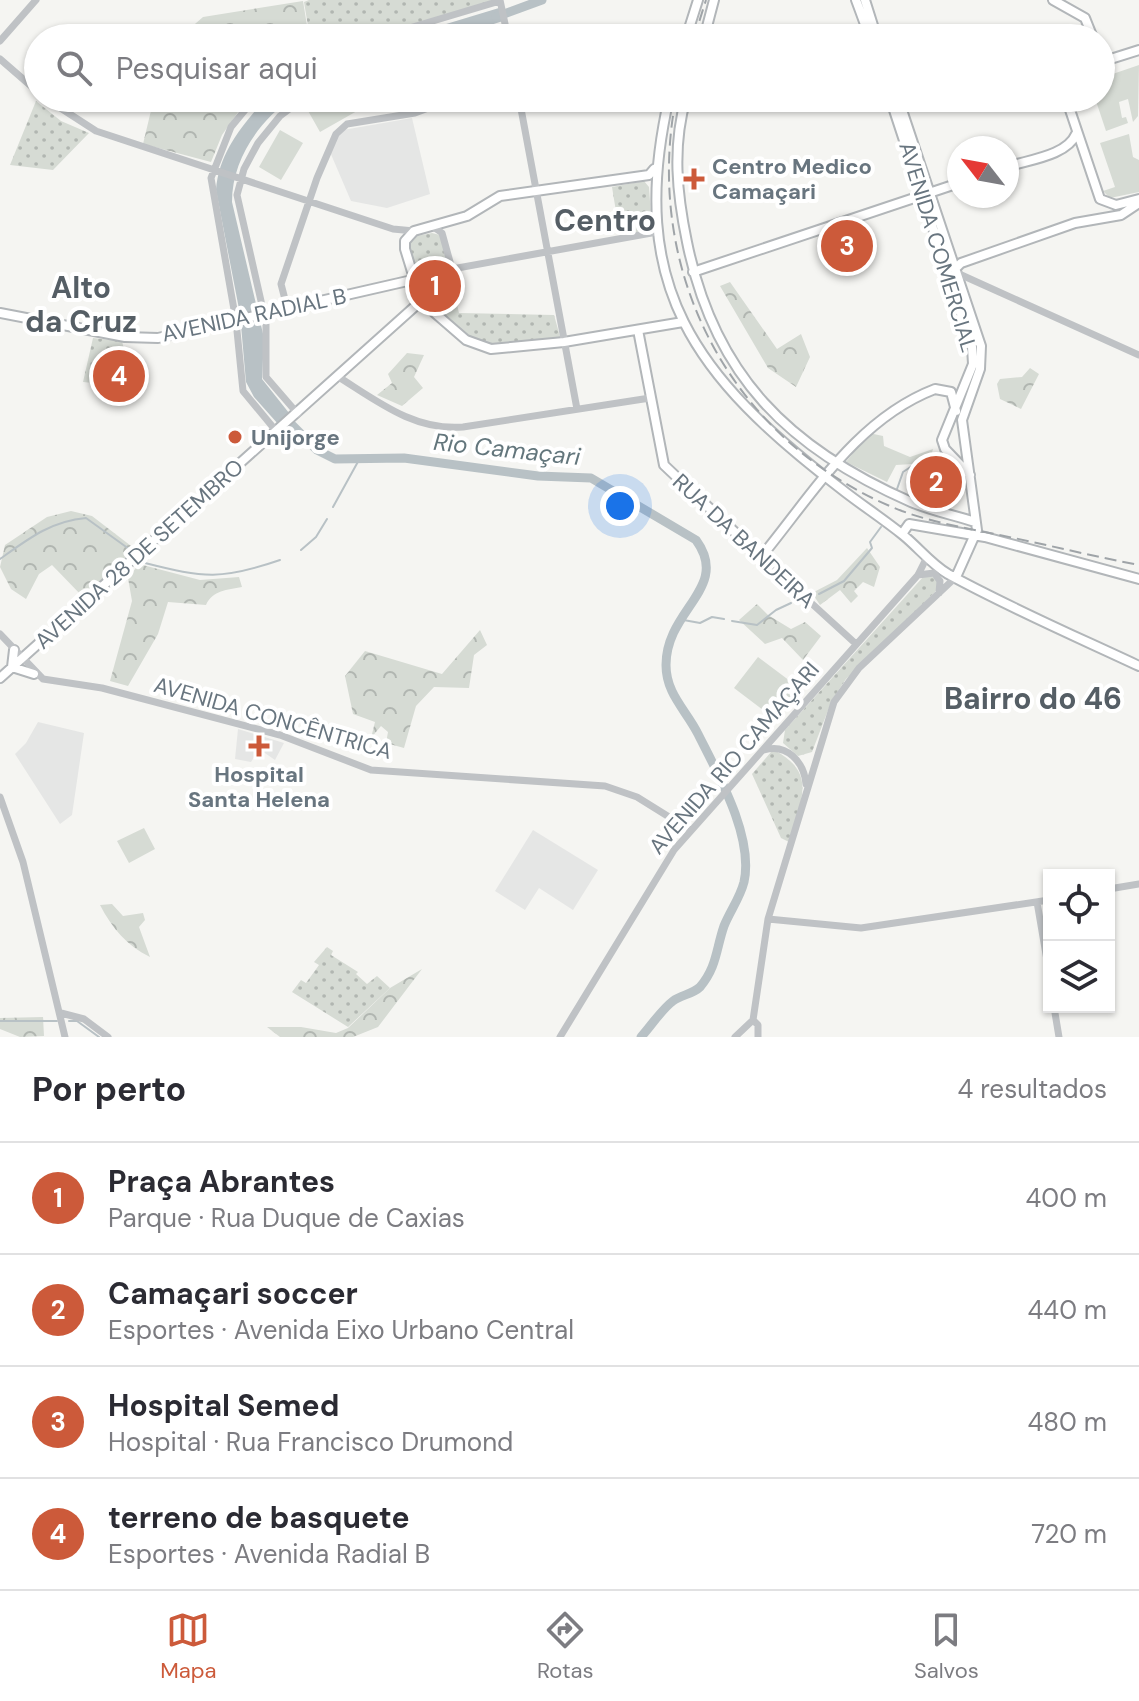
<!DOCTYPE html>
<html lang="pt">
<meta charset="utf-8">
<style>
body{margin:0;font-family:"DM Sans",sans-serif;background:#f7f7f7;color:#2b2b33}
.controls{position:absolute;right:24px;bottom:24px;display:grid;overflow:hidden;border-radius:0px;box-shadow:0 2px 6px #0004}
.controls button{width:72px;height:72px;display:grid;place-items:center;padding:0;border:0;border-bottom:2px solid #e1e1e2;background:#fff;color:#2b2b33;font:40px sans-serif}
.compass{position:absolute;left:947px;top:136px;width:72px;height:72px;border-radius:50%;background:#fff;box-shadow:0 2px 6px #0004;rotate:301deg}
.you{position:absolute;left:620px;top:506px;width:28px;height:28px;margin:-20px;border:6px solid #fff;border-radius:50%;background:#1a73e8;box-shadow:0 0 0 12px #1a73e833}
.badge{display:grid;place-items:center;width:52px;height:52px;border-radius:50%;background:#cc5a3a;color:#fff;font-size:26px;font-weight:700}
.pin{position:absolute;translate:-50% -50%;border:4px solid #fff;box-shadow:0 2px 8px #0006}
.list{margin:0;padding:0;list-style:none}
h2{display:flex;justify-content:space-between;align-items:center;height:104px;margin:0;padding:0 32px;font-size:34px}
h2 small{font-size:26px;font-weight:400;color:#7c7c81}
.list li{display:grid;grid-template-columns:52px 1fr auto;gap:24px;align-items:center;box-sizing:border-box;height:112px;padding:0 32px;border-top:2px solid #e1e1e2}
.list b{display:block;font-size:30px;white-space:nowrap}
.list p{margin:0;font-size:26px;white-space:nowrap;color:#7c7c81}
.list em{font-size:26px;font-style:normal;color:#7c7c81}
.icon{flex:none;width:44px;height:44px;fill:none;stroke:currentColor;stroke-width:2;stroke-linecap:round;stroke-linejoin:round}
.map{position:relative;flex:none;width:1139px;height:1037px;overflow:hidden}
.search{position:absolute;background:#fff;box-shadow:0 2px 6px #0004;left:24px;right:24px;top:24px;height:88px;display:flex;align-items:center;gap:20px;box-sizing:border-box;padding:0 28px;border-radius:44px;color:#7c7c81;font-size:30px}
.sheet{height:552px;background:#fff}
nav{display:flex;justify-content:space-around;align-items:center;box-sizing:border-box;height:112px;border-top:2px solid #e1e1e2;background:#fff;font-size:22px;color:#7c7c81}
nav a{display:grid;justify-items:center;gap:4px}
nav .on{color:#cc5a3a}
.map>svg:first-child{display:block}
</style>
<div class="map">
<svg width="1139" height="1037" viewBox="0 0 1139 1037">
<defs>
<pattern id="forest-crowns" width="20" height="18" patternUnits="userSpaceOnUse" patternTransform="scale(2)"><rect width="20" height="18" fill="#d6dbd4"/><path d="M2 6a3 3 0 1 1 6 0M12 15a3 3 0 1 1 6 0" fill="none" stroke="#b1b6b1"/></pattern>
<pattern id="park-dots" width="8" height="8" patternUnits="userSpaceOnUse" patternTransform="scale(2)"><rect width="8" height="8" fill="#d6dbd4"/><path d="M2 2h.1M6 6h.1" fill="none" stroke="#b1b6b1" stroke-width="1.8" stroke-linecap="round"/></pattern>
</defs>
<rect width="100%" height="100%" fill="#f5f5f2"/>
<path fill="#e5e6e5" d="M412 118 430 194 387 208 351 201 330 152 332 141 343 130Z
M855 227 870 266 839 275 830 236Z
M38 722 84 733 72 815 60 824 15 754 26 743Z
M238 729 284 743 275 760 259 749 251 762 235 759Z
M533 830 598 870 573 910 539 888 525 910 495 891Z"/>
<path fill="#d6dbd4" d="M1139 65 1138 116 1133 122 1128 99 1119 102 1122 118 1126 117 1128 123 1106 131 1095 98H1101V78Z
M326 98H350L357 111 320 132 307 109Z
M280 130 303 143 281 180 259 167Z
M1129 134 1133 157 1139 160V192L1110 198 1103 191 1115 187 1100 143Z
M869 433 883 436 884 446 910 457 933 449 929 463 896 465 887 482 846 462Z
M758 657 802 690 776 720 734 688Z
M144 828 155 849 129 863 117 841Z"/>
<path fill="url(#forest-crowns)" d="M303 1 309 38H192L188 30 203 17Z
M154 98H248L222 135 211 162 143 144Z
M730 282 777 349 801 334 810 357 796 387 768 368 720 286Z
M407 353 424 355 414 377 423 388 402 406 377 395 392 383 388 374Z
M1030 368 1039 374 1021 409 1000 399 997 384 1000 379 1022 377Z
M71 511 92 516 135 549 83 597 52 565 39 574 26 599 11 589 0 567 5 545 47 517Z
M867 548 880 567 874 587 863 582 854 591 858 596 851 603 840 590 820 605 812 593 837 580Z
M139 564 200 580 239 577 242 587C227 590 213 590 206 605L168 602 158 634 128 686 110 681 132 601 128 578Z
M757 604 768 615 791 629 805 622 821 636 803 660 782 638 765 644 739 620Z
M480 630 487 645 474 655 469 688 434 687 416 706 404 748 386 743 388 732 381 726 371 738 375 722 353 714 345 676 365 651 442 674Z
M112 904 123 916 143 913 145 920 139 927 150 957C127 946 112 928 100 905Z
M422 969 378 1027 353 1037H280L267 1027H301L336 1033 348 1028 390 988Z
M43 1017 44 1036 20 1037 0 1029V1018Z"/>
<path fill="url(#park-dots)" d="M309 0H500L371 38H310L304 2Z
M36 101 61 121 89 133 53 170 10 165Z
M644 181 649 187 652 230 620 236 612 187Z
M432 233 440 235 459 313 554 315 561 340 497 348 462 335 422 296 408 242 412 237Z
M93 338 122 341 133 387 83 382Z
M931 575 937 581 938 589 846 679 832 700 812 752 798 756 783 743 785 730 924 576Z
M776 751C819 775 799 803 789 842L781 838 752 774 771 752Z
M327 947 333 951 331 955 358 972 356 974 367 984 377 976 390 988 348 1027 292 992 301 980 306 983 319 965 314 962Z"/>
<path fill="#b8c1c5" d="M499 8 503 21 450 38H400Z
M266 98H292C258 122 232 160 232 202L264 338 262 379 289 413 278 424 254 397 246 382 240 314 216 190C219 152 242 126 266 98Z"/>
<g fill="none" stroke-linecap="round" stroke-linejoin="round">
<path stroke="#b8c1c5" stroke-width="2" d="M897 489 903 472 924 458
M333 507 360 458
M301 550 316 537 327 519
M0 559C28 539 51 521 86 518L129 549
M145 563C204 578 222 580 280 560
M819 594 844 581 872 548 870 542 881 527
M678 619 700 623 712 617 724 619
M732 621 757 625 776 610 791 603
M0 1021H57
M69 1021H77L99 1037"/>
<path stroke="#b8c1c5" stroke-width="9" d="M496 17 542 0
M283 416 317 450 335 459 404 458 538 476 591 478 696 540C731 588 666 609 666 665 666 694 686 710 698 734 718 774 754 837 744 882 740 898 730 911 724 926 716 949 717 967 700 987 693 994 681 995 673 1001 661 1010 651 1026 641 1037"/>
<g stroke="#b2b6b9" stroke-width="12">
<path id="major" d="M856 0 870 38
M865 0 877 38
M1053 0 1085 18 1093 38
M686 38 698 0
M704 38 714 0
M1101 62 1139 50
M669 98C626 287 695 377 840 488 860 504 882 518 903 535 918 547 931 564 948 574 1010 608 1075 636 1139 666
M686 98C672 147 677 194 687 242 714 376 790 449 911 502 932 511 954 515 975 522
M890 98 972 347 973 364 942 440 945 449 970 475
M898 98 981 346 980 369 962 420 977 530 956 577
M1066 98 1100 199 1116 205 1139 199
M1007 167C1027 160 1067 156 1076 134
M654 169 649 175 500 196 467 216 414 231 405 241V249L421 301 466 340 491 349 564 342 683 322
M955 269 961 263 1075 223 1121 215 1139 203
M693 272 959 183
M0 313 125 337 158 338 412 280
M638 330 664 465 761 557C812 495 857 419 935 389L951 392 956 411
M902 534 909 524 985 537 1139 579
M14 650 12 667 34 674
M0 678 421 301"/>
</g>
<path stroke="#bfc2c5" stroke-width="7" d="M500 0 508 38
M376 38 500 1
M472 38 506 28
M0 41 36 0
M0 59 38 92
M45 98 96 131 393 229 414 231
M255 98 231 127 211 178 236 321 243 391 277 432
M519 98 577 409
M432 226 442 233 452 269 657 232
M957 273 1139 355
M287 307 281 284 317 178 336 134 347 124 415 113 455 98
M337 376C377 401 414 431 463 427L650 398
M298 414 266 377V323L237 195 244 169 258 143 280 116 304 98
M761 557 856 644
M918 575 934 573 940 581 939 593
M0 634 43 679 102 688 280 735 371 770 605 786 637 797 690 830
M764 750C787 743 804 762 806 784
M0 797 23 862 65 1037
M1109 889 1139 884
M1037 902 1049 972
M768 919 861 928 1049 900
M1054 1007 1059 1037
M61 1013 84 1019 108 1037
M560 1037 674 850 918 575 927 557
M735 1037 753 1020
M758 1037V1025L753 1020 768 919 834 702 859 668 956 577"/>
<use href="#major" stroke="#fff" stroke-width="8"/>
<path stroke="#9fa4a8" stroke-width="2" stroke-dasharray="12 6" stroke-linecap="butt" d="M694 38 706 0
M676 98C642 274 733 445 902 511 937 524 977 530 1014 538 1056 547 1097 557 1139 565"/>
</g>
<g fill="#cc5a3a" stroke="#fff" stroke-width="3">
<path d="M690 167h8v8h8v8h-8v8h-8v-8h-8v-8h8z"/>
<circle cx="235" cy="437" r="8"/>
<path d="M255 734h8v8h8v8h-8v8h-8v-8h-8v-8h8z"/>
</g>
<g text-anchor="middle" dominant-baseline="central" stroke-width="8" stroke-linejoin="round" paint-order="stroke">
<g font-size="22" font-weight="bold" fill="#68757f" stroke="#fff" text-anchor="start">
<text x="712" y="166">Centro Medico<tspan x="712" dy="25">Camaçari</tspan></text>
<text x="251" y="437">Unijorge</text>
<text x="259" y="774" text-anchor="middle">Hospital<tspan x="259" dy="25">Santa Helena</tspan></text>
</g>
<g font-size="22" fill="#68757f" stroke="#fff">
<text transform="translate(938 247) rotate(73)">AVENIDA COMERCIAL</text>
<text transform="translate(254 315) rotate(-12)">AVENIDA RADIAL B</text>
<text transform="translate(744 541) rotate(43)">RUA DA BANDEIRA</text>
<text transform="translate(139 554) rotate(-42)">AVENIDA 28 DE SETEMBRO</text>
<text transform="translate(273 718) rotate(16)">AVENIDA CONCÊNTRICA</text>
<text transform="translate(734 758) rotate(-49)">AVENIDA RIO CAMAÇARI</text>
</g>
<g font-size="24" font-style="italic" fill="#63767c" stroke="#fff">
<text transform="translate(507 449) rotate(6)">Rio Camaçari</text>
</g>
<g font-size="30" font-weight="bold" fill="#555e65" stroke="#fff">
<text x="605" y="220">Centro</text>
<text x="81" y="287">Alto<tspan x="81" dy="34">da Cruz</tspan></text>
<text x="1033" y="698">Bairro do 46</text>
</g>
</g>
</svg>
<div class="controls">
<button><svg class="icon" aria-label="locate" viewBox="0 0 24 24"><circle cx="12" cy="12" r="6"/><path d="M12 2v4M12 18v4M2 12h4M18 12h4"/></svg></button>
<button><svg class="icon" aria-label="layers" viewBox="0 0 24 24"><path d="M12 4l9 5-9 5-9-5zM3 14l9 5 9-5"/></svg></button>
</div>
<svg class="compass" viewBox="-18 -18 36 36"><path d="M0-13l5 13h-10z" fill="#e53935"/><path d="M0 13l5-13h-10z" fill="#7c7c81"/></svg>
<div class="you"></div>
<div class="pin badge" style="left:435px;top:286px">1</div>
<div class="pin badge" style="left:936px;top:482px">2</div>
<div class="pin badge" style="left:847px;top:246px">3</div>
<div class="pin badge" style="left:119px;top:376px">4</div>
<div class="search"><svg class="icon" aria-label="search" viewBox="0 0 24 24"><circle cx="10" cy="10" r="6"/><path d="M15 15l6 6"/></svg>Pesquisar aqui</div>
</div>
<section class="sheet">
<h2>Por perto<small>4 resultados</small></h2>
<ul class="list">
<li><span class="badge">1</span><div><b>Praça Abrantes</b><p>Parque · Rua Duque de Caxias</p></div><em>400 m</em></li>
<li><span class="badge">2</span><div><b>Camaçari soccer</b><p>Esportes · Avenida Eixo Urbano Central</p></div><em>440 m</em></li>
<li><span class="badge">3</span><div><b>Hospital Semed</b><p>Hospital · Rua Francisco Drumond</p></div><em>480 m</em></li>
<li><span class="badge">4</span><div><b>terreno de basquete</b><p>Esportes · Avenida Radial B</p></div><em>720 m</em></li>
</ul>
</section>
<nav>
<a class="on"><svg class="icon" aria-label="map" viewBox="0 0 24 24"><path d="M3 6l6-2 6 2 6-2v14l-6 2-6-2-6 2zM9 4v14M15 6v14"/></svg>Mapa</a>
<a><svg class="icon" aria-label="directions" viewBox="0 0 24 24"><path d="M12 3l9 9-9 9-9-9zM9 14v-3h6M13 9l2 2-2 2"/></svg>Rotas</a>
<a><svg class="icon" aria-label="saved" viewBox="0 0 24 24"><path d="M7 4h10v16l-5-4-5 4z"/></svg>Salvos</a>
</nav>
